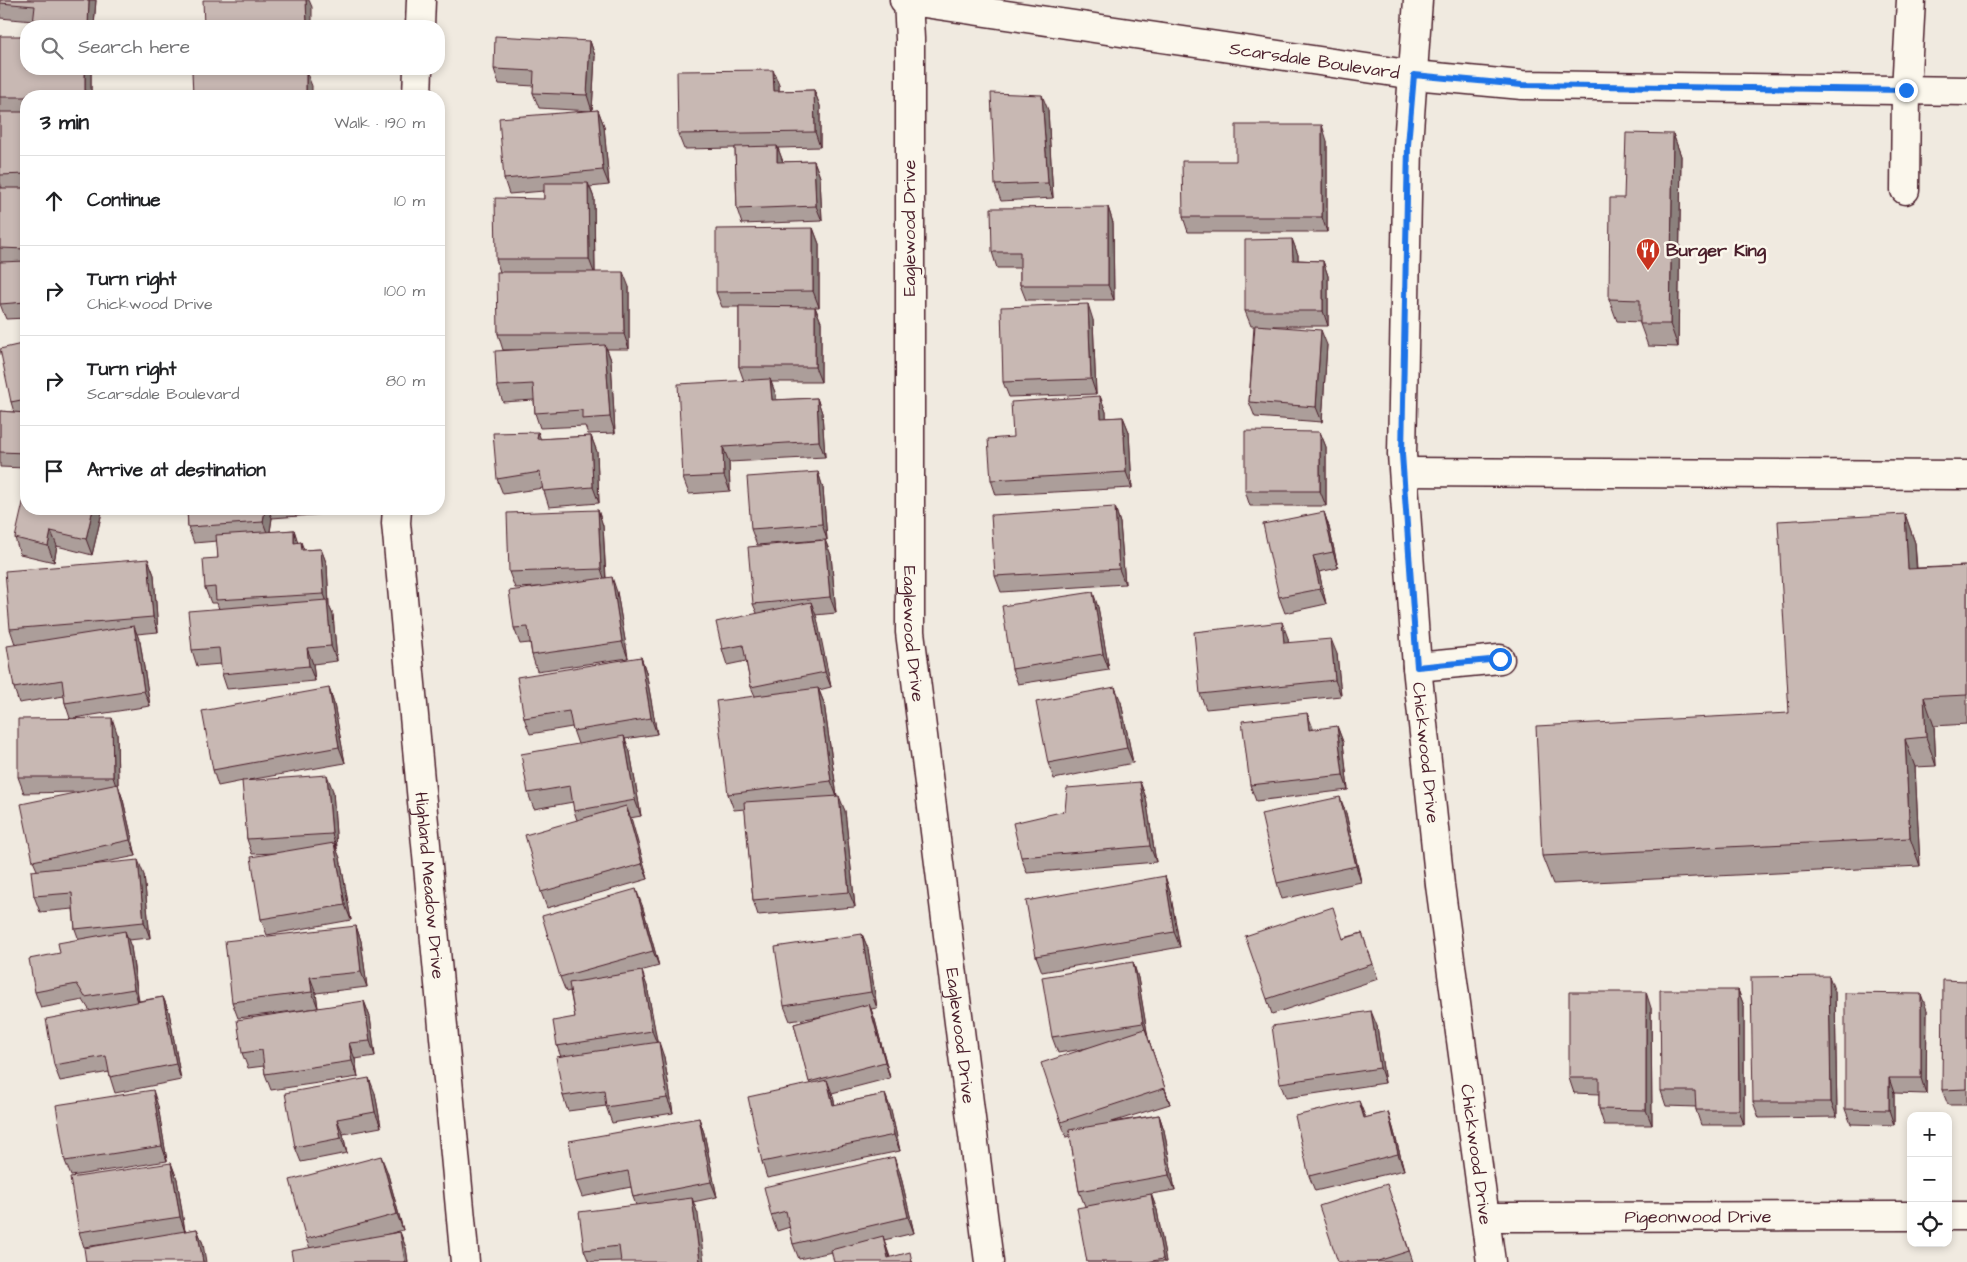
<!DOCTYPE html>
<meta charset="utf-8">
<style>
body{margin:0;font-family:"Architects Daughter",sans-serif;background:#f2f2f2;color:#202124}
.controls{position:absolute;right:15px;bottom:15px;display:grid;overflow:hidden;border-radius:10px;box-shadow:0 2px 8px #0003}
.controls button{width:45px;height:45px;display:grid;place-items:center;padding:0;border:0;border-bottom:1px solid #e0e0e0;background:#fff;color:#202124;font:25px sans-serif}
.stop{position:absolute;width:15px;height:15px;margin:-11px;border:4px solid #1a73e8;border-radius:50%;background:#fff}
.stop.end{background:#1a73e8;border-color:#fff;box-shadow:0 1px 5px #0008}
.list{margin:0;padding:0;list-style:none}
h2{display:flex;justify-content:space-between;align-items:center;height:65px;margin:0;padding:0 20px;font-size:21px}
h2 small{font-size:16px;font-weight:400;color:#757577}
.list li{display:grid;grid-template-columns:32px 1fr auto;gap:15px;align-items:center;box-sizing:border-box;height:90px;padding:0 20px;border-top:1px solid #e0e0e0}
.list b{display:block;font-size:19px;white-space:nowrap}
.list p{margin:0;font-size:16px;white-space:nowrap;color:#757577}
.list em{font-size:16px;font-style:normal;color:#757577}
.icon{flex:none;width:28px;height:28px;fill:none;stroke:currentColor;stroke-width:2;stroke-linecap:round;stroke-linejoin:round}
.map{position:relative;flex:none;width:1967px;height:1262px;overflow:hidden}
.search{position:absolute;background:#fff;box-shadow:0 2px 8px #0003;left:20px;top:20px;width:425px;height:55px;display:flex;align-items:center;gap:12px;box-sizing:border-box;padding:0 18px;border-radius:20px;color:#757577;font-size:19px}
.panel{position:absolute;background:#fff;box-shadow:0 2px 8px #0003;left:20px;top:90px;width:425px;height:425px;border-radius:20px}
.map>svg:first-child{display:block}
</style>
<div class="map">
<svg width="1967" height="1262" viewBox="0 0 1967 1262">
<rect width="100%" height="100%" fill="#f0eae0"/>
<filter id="ink" filterUnits="userSpaceOnUse"><feTurbulence type="fractalNoise" baseFrequency=".02" numOctaves="2"/><feDisplacementMap in="SourceGraphic" scale="10" xChannelSelector="R" yChannelSelector="G"/><feConvolveMatrix kernelMatrix="1 2 1 2 8 2 1 2 1" color-interpolation-filters="sRGB"/></filter>
<g filter="url(#ink)">
<g fill="none" stroke-linecap="round" stroke-linejoin="round">
<g stroke="#4a1f2b" stroke-width="31">
<g id="minor">
<path id="s1" d="M908 0 910 39V632L989 1262"/>
<path id="s2" d="M1418 0 1408 145 1402 454 1417 667 1440 885 1491 1262"/>
<path d="M420 26 421 0"/>
<path d="M417 96 418 69"/>
<path d="M1905 190 1906 90"/>
<path d="M1404 472 1967 475"/>
<path id="s3" d="M397 509 396 523 465 1262"/>
<path d="M1417 667 1500 659"/>
<path d="M1948 1216H1967"/>
<path id="s4" d="M1486 1217 1911 1216"/>
</g>
</g>
<g stroke="#4a1f2b" stroke-width="31">
<g id="major">
<path id="s5" d="M904 0 1414 75 1522 85 1967 91"/>
<path d="M1906 90 1911 0"/>
</g>
</g>
<use href="#minor" stroke="#fbf7ec" stroke-width="28"/>
<use href="#major" stroke="#fbf7ec" stroke-width="28"/>
</g>
<path fill="#ac9e9a" stroke="#4a1f2b" d="M0 0H96L94 26H34L33 21 0 18Z
M0 36 91 69V96H26V318L6 319 0 304V188H2L0 182Z
M590 41 595 56 592 111 598 110 604 126 609 185 590 187 594 198 595 272 629 287V349H607L611 360 615 433 588 434 585 426 540 428 535 413 534 400 503 402 497 386 525 350H503L498 334 500 272 496 259 544 199V191L509 194 504 179 591 111 539 108 533 93 534 86 499 84 494 69Z
M779 85V91L814 90 820 106V147L778 148 783 162 814 161 820 177 822 221 742 224 737 209 735 148 684 149 678 134Z
M1048 110 1053 198 1001 201 995 185Z
M1673 134 1681 156 1678 347 1648 346 1640 324V322L1617 321 1609 299 1624 198Z
M1327 141V232H1188L1183 217 1236 161Z
M1108 207 1113 223 1114 300H1026L1020 285V268H997L992 252Z
M813 228 819 244V307H815L821 322V382H771L776 395V400L817 398 822 413 825 457 729 462 730 491 689 494 683 478 744 381 739 367V307H722L716 292Z
M1292 239 1298 255V260L1323 261 1328 276V326H1273L1327 345 1322 422 1255 417 1249 402 1254 326H1251L1245 311Z
M1093 320 1096 394 1009 397 1003 382Z
M26 343V468L0 467V411L14 412 11 402Z
M1100 396 1106 412V418L1123 417 1129 432 1132 488 996 495 991 480 1013 437Z
M538 432 540 439 591 436 597 452 599 503 549 507 543 488 503 494 497 479Z
M1320 432 1326 447V506H1250L1245 491Z
M818 472 823 488 827 540H825L831 555 836 613 815 615 831 687 819 690 824 703 837 796 845 811 855 907 758 915 753 900 745 809 734 810 728 794 755 696 751 687 746 661 727 665 722 649 757 613 753 604 821 540 757 545 751 529Z
M1115 507 1120 523 1125 584 1001 592 995 576Z
M187 509H326V514L272 518 270 532 294 530 298 543 301 542 304 550 321 549 327 565 329 606 333 615 337 661 313 664 315 681 227 689 222 674 221 664 197 666 192 650 219 609 217 603H211L205 588 218 558 217 541 194 543 188 527Z
M598 510 603 526 606 577 617 592 628 658 537 671 532 655 530 643 520 644 514 628 539 587 515 588 509 572Z
M102 512 92 555 57 546 54 562 20 554 15 538Z
M1324 512 1329 527 1338 568 1319 572 1326 604 1285 613 1279 597Z
M1905 514 1915 543 1917 568 1967 566V724L1934 726 1936 766 1915 767 1920 866 1553 884 1542 856 1789 713Z
M148 559 154 575 158 632 137 634 140 642 150 706 74 718 117 733 118 785 123 800 136 856 95 864 144 875 150 938 128 940 131 947 139 1001 163 997 169 1012 181 1080 115 1093 110 1077 109 1072 60 1081 54 1065 90 1011 83 1000 41 1008 35 992 60 953 79 940 75 929 73 909 40 912 34 896 37 870 33 861 78 792 24 793 18 777 70 718 65 703 64 696 19 703 14 688 15 644 10 629Z
M1098 607 1109 670 1018 684 1012 669Z
M1288 638V643L1337 654 1341 696 1206 709 1200 694Z
M641 657 646 672 657 734 625 739 630 752 641 816 630 818 648 879 547 908 541 892 577 820 574 811 573 802 534 809 528 793 578 744 572 727 530 734 524 718Z
M329 688 334 704 345 763 249 780 333 791 337 849H336L340 858 351 920 267 935 261 919 275 853 252 854 247 839 243 781 218 786 213 770Z
M1121 702 1133 763 1054 779 1048 763Z
M1337 726 1343 742 1348 790 1256 801 1250 785Z
M1140 782 1146 798 1156 862 1027 873 1021 857 1065 811Z
M1346 813 1361 882 1282 899 1277 883Z
M1165 876 1170 892 1180 947 1042 972 1036 956Z
M642 905 659 966 640 971 647 986 657 1042 664 1057 673 1113 612 1123 606 1106 568 1111 563 1096 561 1057 557 1046 575 1017 570 991 566 992 560 977Z
M356 926 361 941 367 987 316 993 318 1008 238 1018 232 1002Z
M1362 933 1378 979 1272 1014 1267 999 1344 938Z
M862 934 868 949 877 1008 871 1009 875 1020 890 1078 832 1093 835 1105 885 1094 891 1110 900 1151 767 1178 762 1162 810 1084 794 1024 825 1016 790 1021 784 1006Z
M1133 962 1138 978 1148 1038 1170 1104 1112 1122 1159 1115 1164 1130 1175 1190 1151 1194 1157 1210 1166 1262H1087L1085 1206 1079 1191 1070 1136 1066 1137 1061 1122 1088 1048 1058 1053 1052 1037Z
M1967 981V1105H1948L1942 1090Z
M1738 990 1744 1006V1125H1701L1696 1110V1107L1666 1106 1661 1091Z
M1835 992 1837 1117 1759 1118 1753 1102Z
M364 1001 370 1017 375 1056 355 1059 358 1077 271 1090 265 1074 264 1066 248 1068 242 1053Z
M1651 1008 1652 1125H1604L1599 1109V1094L1574 1093 1569 1078Z
M1927 1010 1926 1094 1894 1093V1125L1851 1124 1845 1109Z
M1377 1026 1385 1083 1286 1098 1280 1083Z
M375 1093 381 1127 343 1134 347 1153 301 1162 295 1147Z
M158 1106 167 1161 71 1176 65 1161Z
M1388 1112 1393 1128 1404 1170 1315 1191 1309 1176 1365 1118Z
M699 1118 704 1133 717 1197 693 1202 698 1214 621 1261 589 1262 584 1250 636 1205 633 1197 631 1187 582 1197 576 1181Z
M171 1163 177 1179 185 1231 197 1229 203 1244 120 1242 84 1247 79 1232Z
M387 1171 403 1230 385 1235 400 1232 406 1248 408 1262H293L310 1248 306 1239Z
M900 1173 914 1233 884 1240 890 1257 913 1262 832 1252 799 1259 793 1244 790 1227 777 1231 771 1215Z
M1392 1199 1413 1262H1338Z"/>
<path fill="#8c817d" stroke="#4a1f2b" d="M89 0H96L94 26H88Z
M306 0H309L312 7V26H307Z
M590 41 595 56 592 111 587 95Z
M85 69H91V96H85Z
M773 70 779 85V106L774 91Z
M306 71 312 86V96H306Z
M814 90 820 106V147L815 132Z
M1042 95 1048 110 1053 198 1048 183Z
M598 110 604 126 609 185 603 170Z
M1322 125 1327 141V232L1322 217Z
M1673 134 1681 156 1678 347 1670 324Z
M777 146 783 162V178L777 162Z
M814 161 820 177 822 221 816 206Z
M588 183 594 198 595 275 589 259Z
M1108 207 1113 223 1114 300 1108 285Z
M813 228 819 244V307L813 291Z
M1292 239 1298 255V276L1293 260Z
M1323 261 1328 276V326L1323 311Z
M623 272 629 287V349L624 334Z
M1088 304 1093 320 1096 394 1091 379Z
M815 307 821 322V382L815 367Z
M1321 330 1327 345 1322 422 1316 407Z
M605 345 611 360 615 433 610 417Z
M770 379 776 395 777 415 772 400Z
M1100 396 1106 412 1107 434 1101 418Z
M817 398 822 413 825 457 819 441Z
M1123 417 1129 432 1132 488 1126 472Z
M538 432 544 448 537 439Z
M1320 432 1326 447V506L1320 491Z
M591 436 597 452 599 503 593 487Z
M723 447 729 462 730 491 724 476Z
M818 472 823 488 827 540 822 524Z
M1115 507 1120 523 1125 584 1119 569Z
M93 509H101L102 512 92 555 86 539Z
M265 509H268L272 518 269 538 263 522Z
M598 510 603 526 606 584 601 569Z
M1324 512 1329 527 1338 568 1333 552Z
M1905 514 1915 543 1918 597 1908 569Z
M294 530 299 546 294 543Z
M51 531 57 546 54 562 48 546Z
M825 540 831 555 836 613 830 597Z
M321 549 327 565 329 606 333 615 337 661 331 646 327 602 324 594Z
M1313 556 1319 572 1326 604 1320 589Z
M148 559 154 575 158 632 153 617Z
M612 577 617 592 628 658 622 642Z
M1093 592 1098 607 1109 670 1103 654Z
M811 602 817 618 831 687 825 672Z
M1282 622 1288 638 1290 659 1284 643Z
M134 626 140 642 150 706 144 691Z
M1331 639 1337 654 1341 696 1335 680Z
M307 648 313 664 315 681 309 666Z
M641 657 646 672 657 734 651 718Z
M1115 687 1121 702 1133 763 1127 748Z
M329 688 334 704 345 763 339 747Z
M818 688 824 703 837 797 831 781Z
M1924 697 1934 726 1936 766 1926 737Z
M1307 713 1313 728 1315 745 1309 730Z
M112 718 117 733 118 785 123 800 136 856 130 840 118 792 113 777Z
M1337 726 1343 742 1348 790 1343 775Z
M624 736 630 752 641 816 635 800Z
M1905 739 1915 767 1920 866 1910 838Z
M327 775 333 791 337 849 332 834Z
M1140 782 1146 798 1156 862 1150 846Z
M839 796 845 811 855 907 849 892Z
M1340 797 1346 813 1361 882 1356 866Z
M626 806 632 821 648 879 642 864Z
M334 843 340 858 351 920 345 905Z
M138 860 144 875 150 938 144 922Z
M1165 876 1170 892 1180 947 1174 932Z
M636 889 642 905 659 966 653 951Z
M356 926 361 941 367 987 361 972Z
M125 931 131 947 139 1005 134 989Z
M862 934 868 949 877 1008 871 992Z
M1133 962 1138 978 1148 1038 1170 1104 1143 1023Z
M642 971 647 986 658 1046 652 1031Z
M1829 976 1835 992 1837 1117 1831 1102Z
M310 977 316 993 318 1008 312 992Z
M1738 990 1744 1006V1125L1739 1110Z
M1646 992 1651 1008 1652 1125 1646 1110Z
M1921 994 1927 1010 1926 1094 1921 1078Z
M163 997 169 1012 181 1080 176 1064Z
M364 1001 370 1017 375 1056 370 1041Z
M869 1004 875 1020 890 1078 885 1062Z
M1371 1011 1377 1026 1385 1083 1380 1068Z
M659 1042 664 1057 673 1113 667 1098Z
M349 1043 355 1059 358 1077 352 1061Z
M369 1078 375 1093 381 1127 375 1112Z
M1889 1078 1894 1093V1125L1889 1110Z
M827 1080 833 1096 838 1121 833 1105Z
M153 1090 158 1106 167 1161 162 1146Z
M885 1094 891 1110 900 1151 894 1135Z
M1359 1101 1365 1116 1369 1134 1364 1118Z
M1388 1112 1393 1128 1404 1170 1398 1154Z
M1159 1115 1164 1130 1175 1190 1169 1175Z
M699 1118 704 1133 717 1197 711 1182Z
M337 1119 343 1134 347 1153 341 1138Z
M381 1156 387 1171 403 1230 397 1214Z
M894 1157 900 1173 914 1233 908 1217Z
M171 1163 177 1179 185 1232 180 1217Z
M1151 1194 1157 1210 1166 1262H1164L1163 1259Z
M692 1198 698 1214 704 1262H700Z
M197 1229 203 1244 206 1262H203Z
M400 1232 406 1248 408 1262H405Z
M883 1236 888 1252 891 1262 888 1258Z"/>
<path fill="#c8b8b3" stroke="#4a1f2b" d="M0 0H89L88 26H68L33 24 35 6 0 3Z
M203 0H306L307 26H204Z
M0 36H26V69H85V96H26V97H0Z
M495 36 590 41 587 95 533 93 534 71 494 69Z
M773 70 774 91 814 90 815 132 678 134 677 71Z
M306 71V96H193L192 72Z
M991 93 1042 95 1048 183 995 185Z
M598 110 603 170 504 179 499 118Z
M0 112H26V174L0 175Z
M1236 125H1322V217H1183L1182 161H1236Z
M1626 133 1673 134 1670 324H1640V300L1609 299 1610 198H1624Z
M777 146V162L814 161 816 206 737 209 735 147Z
M544 183H588L589 259H496L495 198 544 199Z
M0 188H26V249L0 248Z
M1108 207V285H1020V252H992L991 208Z
M813 228V291L716 292V229Z
M1292 239 1293 260 1323 261V311H1245V240Z
M26 261V302L0 304V262Z
M497 272H623L624 334H498Z
M1088 304 1091 379 1003 382 1001 307Z
M739 306 815 307V367H739Z
M1255 325 1321 330 1316 407 1249 402Z
M26 343V399L11 402 0 349Z
M605 345 610 417 582 419V410L535 413 533 384 497 386 495 351Z
M770 379 772 400 817 398 819 441 723 447 724 476 683 478 678 384Z
M1100 396 1101 418 1123 417 1126 472 991 480 988 439 1013 437 1011 402Z
M0 411 26 413V453L0 452Z
M1245 431 1320 432V491H1245Z
M538 432 537 439 591 436 593 487 543 491 540 472 497 479 493 433Z
M818 472 822 524 751 529 747 477Z
M26 490V509H93L86 539 51 531 48 546 15 538Z
M1115 507 1119 569 995 576 991 515Z
M187 509H265L263 522 188 527Z
M598 510 601 569 509 572 507 513Z
M1324 512 1333 552 1313 556 1320 589 1279 597 1263 524Z
M1905 514 1908 569 1967 566V695L1924 697 1926 737 1905 739 1910 838 1542 856 1536 726 1789 713 1778 521Z
M294 530V543L301 542 302 550 321 549 324 594 216 600 215 587 205 588 203 559 218 558 216 535Z
M825 540 830 597 753 604 748 547Z
M148 559 153 617 10 629 5 571Z
M612 577 622 642 532 655 528 627 514 628 509 591Z
M1093 592 1103 654 1012 669 1002 606Z
M327 600 331 646 307 648 309 666 222 674 219 648 192 650 188 611Z
M811 602 825 672 751 687 743 645 722 649 716 622Z
M1282 622 1284 643 1331 639 1335 680 1200 694 1194 632Z
M134 626 144 691 65 703 62 680 14 688 7 646Z
M641 657 651 718 573 731 569 711 524 718 517 677Z
M1115 687 1127 748 1048 763 1036 702Z
M329 688 339 747 213 770 202 711Z
M818 688 831 781 728 794 716 701Z
M1307 713 1309 730 1337 726 1343 775 1250 785 1242 721Z
M112 718 113 777H18V719Z
M624 736 635 800 574 811 570 786 528 793 521 754Z
M327 775 332 834 247 839 242 781Z
M1140 782 1150 846 1021 857 1013 823 1065 811 1067 788Z
M118 784 130 840 33 861 21 804Z
M839 796 849 892 753 900 744 802Z
M1340 797 1356 866 1277 883 1261 814Z
M626 806 642 864 541 892 525 835Z
M334 843 345 905 261 919 251 857Z
M138 860 144 922 75 929 72 893 34 896 31 871Z
M1165 876 1174 932 1036 956 1026 901Z
M636 889 653 951 560 977 542 916Z
M1333 907 1343 939 1362 933 1373 964 1267 999 1245 936Z
M356 926 361 972 310 977 312 992 232 1002 225 941Z
M125 931 134 989 85 997 77 984 35 992 29 959 60 953 58 943Z
M862 934 871 992 784 1006 775 947Z
M1133 962 1143 1023 1052 1037 1042 977Z
M642 971 652 1031 557 1046 553 1021 575 1017 569 983Z
M1829 976 1831 1102H1753L1751 977Z
M1943 980 1967 981V1089L1942 1090Z
M1660 990H1738L1739 1110H1696L1695 1091H1661Z
M1569 992H1646V1110L1599 1109V1078H1569Z
M1845 993 1921 994V1078H1889V1110L1845 1109Z
M163 997 176 1064 110 1077 106 1056 54 1065 46 1019Z
M364 1001 370 1041 349 1043 352 1061 265 1074 262 1050 242 1053 237 1020Z
M869 1004 885 1062 809 1082 794 1024Z
M1371 1011 1380 1068 1280 1083 1272 1026Z
M1145 1029 1165 1088 1061 1122 1041 1063Z
M659 1042 667 1098 606 1107 604 1090 563 1096 556 1057Z
M369 1078 375 1112 337 1119 341 1138 295 1147 285 1093Z
M827 1080 833 1105 885 1094 894 1135 762 1162 748 1097Z
M153 1090 162 1146 65 1161 56 1105Z
M1359 1101 1364 1118 1388 1112 1398 1154 1309 1176 1295 1116Z
M1159 1115 1169 1175 1079 1191 1069 1130Z
M699 1118 711 1182 633 1197 628 1171 576 1181 569 1141Z
M381 1156 397 1214 306 1239 290 1180Z
M894 1157 908 1217 793 1244 786 1211 771 1215 764 1187Z
M171 1163 180 1217 79 1232 70 1178Z
M1387 1184 1409 1251 1375 1262H1338L1319 1206Z
M1151 1194 1163 1259 1147 1262H1087L1077 1208Z
M692 1198 700 1262H621L619 1246 584 1250 579 1212Z
M197 1229 203 1262H86L84 1248Z
M400 1232 405 1262H293L291 1251Z
M883 1236 888 1258 910 1252 912 1262H834L831 1250Z"/>
</g>
<g fill="none" stroke-linecap="round" stroke-linejoin="round" filter="url(#ink)">
<path stroke="#1a73e8" stroke-width="6" d="M1500 659 1417 667 1402 454 1408 145 1414 75 1522 85 1906 90"/>
</g>
<defs>
<g id="restaurant-pin" transform="scale(1.25)"><path d="M0 17L-7.5 6A9.5 9.5 0 1 1 7.5 6Z" fill="#c8321e" stroke="#fbf7ec"/><path d="M-5-6h1v4h1v-4h1v4h1v-4h1v5L-1.5 .5V6h-2V.5L-5-1ZM5-6V6H3V1.5H1.5Q1.5-4 5-6Z" fill="#fff"/></g>
</defs>
<g fill-rule="evenodd">
<use href="#restaurant-pin" x="1648" y="250"/>
</g>
<g text-anchor="middle" dominant-baseline="central" stroke-width="5" stroke-linejoin="round" paint-order="stroke">
<g font-size="18" fill="#4a1f2b" stroke="#fbf7ec">
<text stroke="none"><textPath href="#s5" startOffset="415">Scarsdale Boulevard</textPath></text>
<text transform="translate(909 228) rotate(-90)">Eaglewood Drive</text>
<text stroke="none"><textPath href="#s1" startOffset="634">Eaglewood Drive</textPath></text>
<text stroke="none"><textPath href="#s2" startOffset="754">Chickwood Drive</textPath></text>
<text stroke="none"><textPath href="#s3" startOffset="378">Highland Meadow Drive</textPath></text>
<text stroke="none"><textPath href="#s1" startOffset="1039">Eaglewood Drive</textPath></text>
<text stroke="none"><textPath href="#s2" startOffset="1159">Chickwood Drive</textPath></text>
<text stroke="none"><textPath href="#s4" startOffset="212">Pigeonwood Drive</textPath></text>
</g>
<g font-size="18" font-weight="bold" fill="#4a1f2b" stroke="#fbf7ec" text-anchor="start">
<text x="1666" y="250">Burger King</text>
</g>
</g>
</svg>
<div class="controls">
<button>+</button>
<button>−</button>
<button><svg class="icon" aria-label="locate" viewBox="0 0 24 24"><circle cx="12" cy="12" r="6"/><path d="M12 2v4M12 18v4M2 12h4M18 12h4"/></svg></button>
</div>
<div class="stop" style="left:1500px;top:659px"></div>
<div class="stop end" style="left:1906px;top:90px"></div>
<div class="search"><svg class="icon" aria-label="search" viewBox="0 0 24 24"><circle cx="10" cy="10" r="6"/><path d="M15 15l6 6"/></svg>Search here</div>
<section class="panel">
<h2>3 min<small>Walk · 190 m</small></h2>
<ul class="list">
<li><svg class="icon" aria-label="ahead" viewBox="0 0 24 24"><path d="M12 20V5M6 11l6-6 6 6"/></svg><div><b>Continue</b></div><em>10 m</em></li>
<li><svg class="icon" aria-label="right" viewBox="0 0 24 24"><path d="M7 20v-9h11M14 6l5 5-5 5"/></svg><div><b>Turn right</b><p>Chickwood Drive</p></div><em>100 m</em></li>
<li><svg class="icon" aria-label="right" viewBox="0 0 24 24"><path d="M7 20v-9h11M14 6l5 5-5 5"/></svg><div><b>Turn right</b><p>Scarsdale Boulevard</p></div><em>80 m</em></li>
<li><svg class="icon" aria-label="arrive" viewBox="0 0 24 24"><path d="M6 21V4h12l-3 4 3 4H6"/></svg><div><b>Arrive at destination</b></div></li>
</ul>
</section>
</div>
